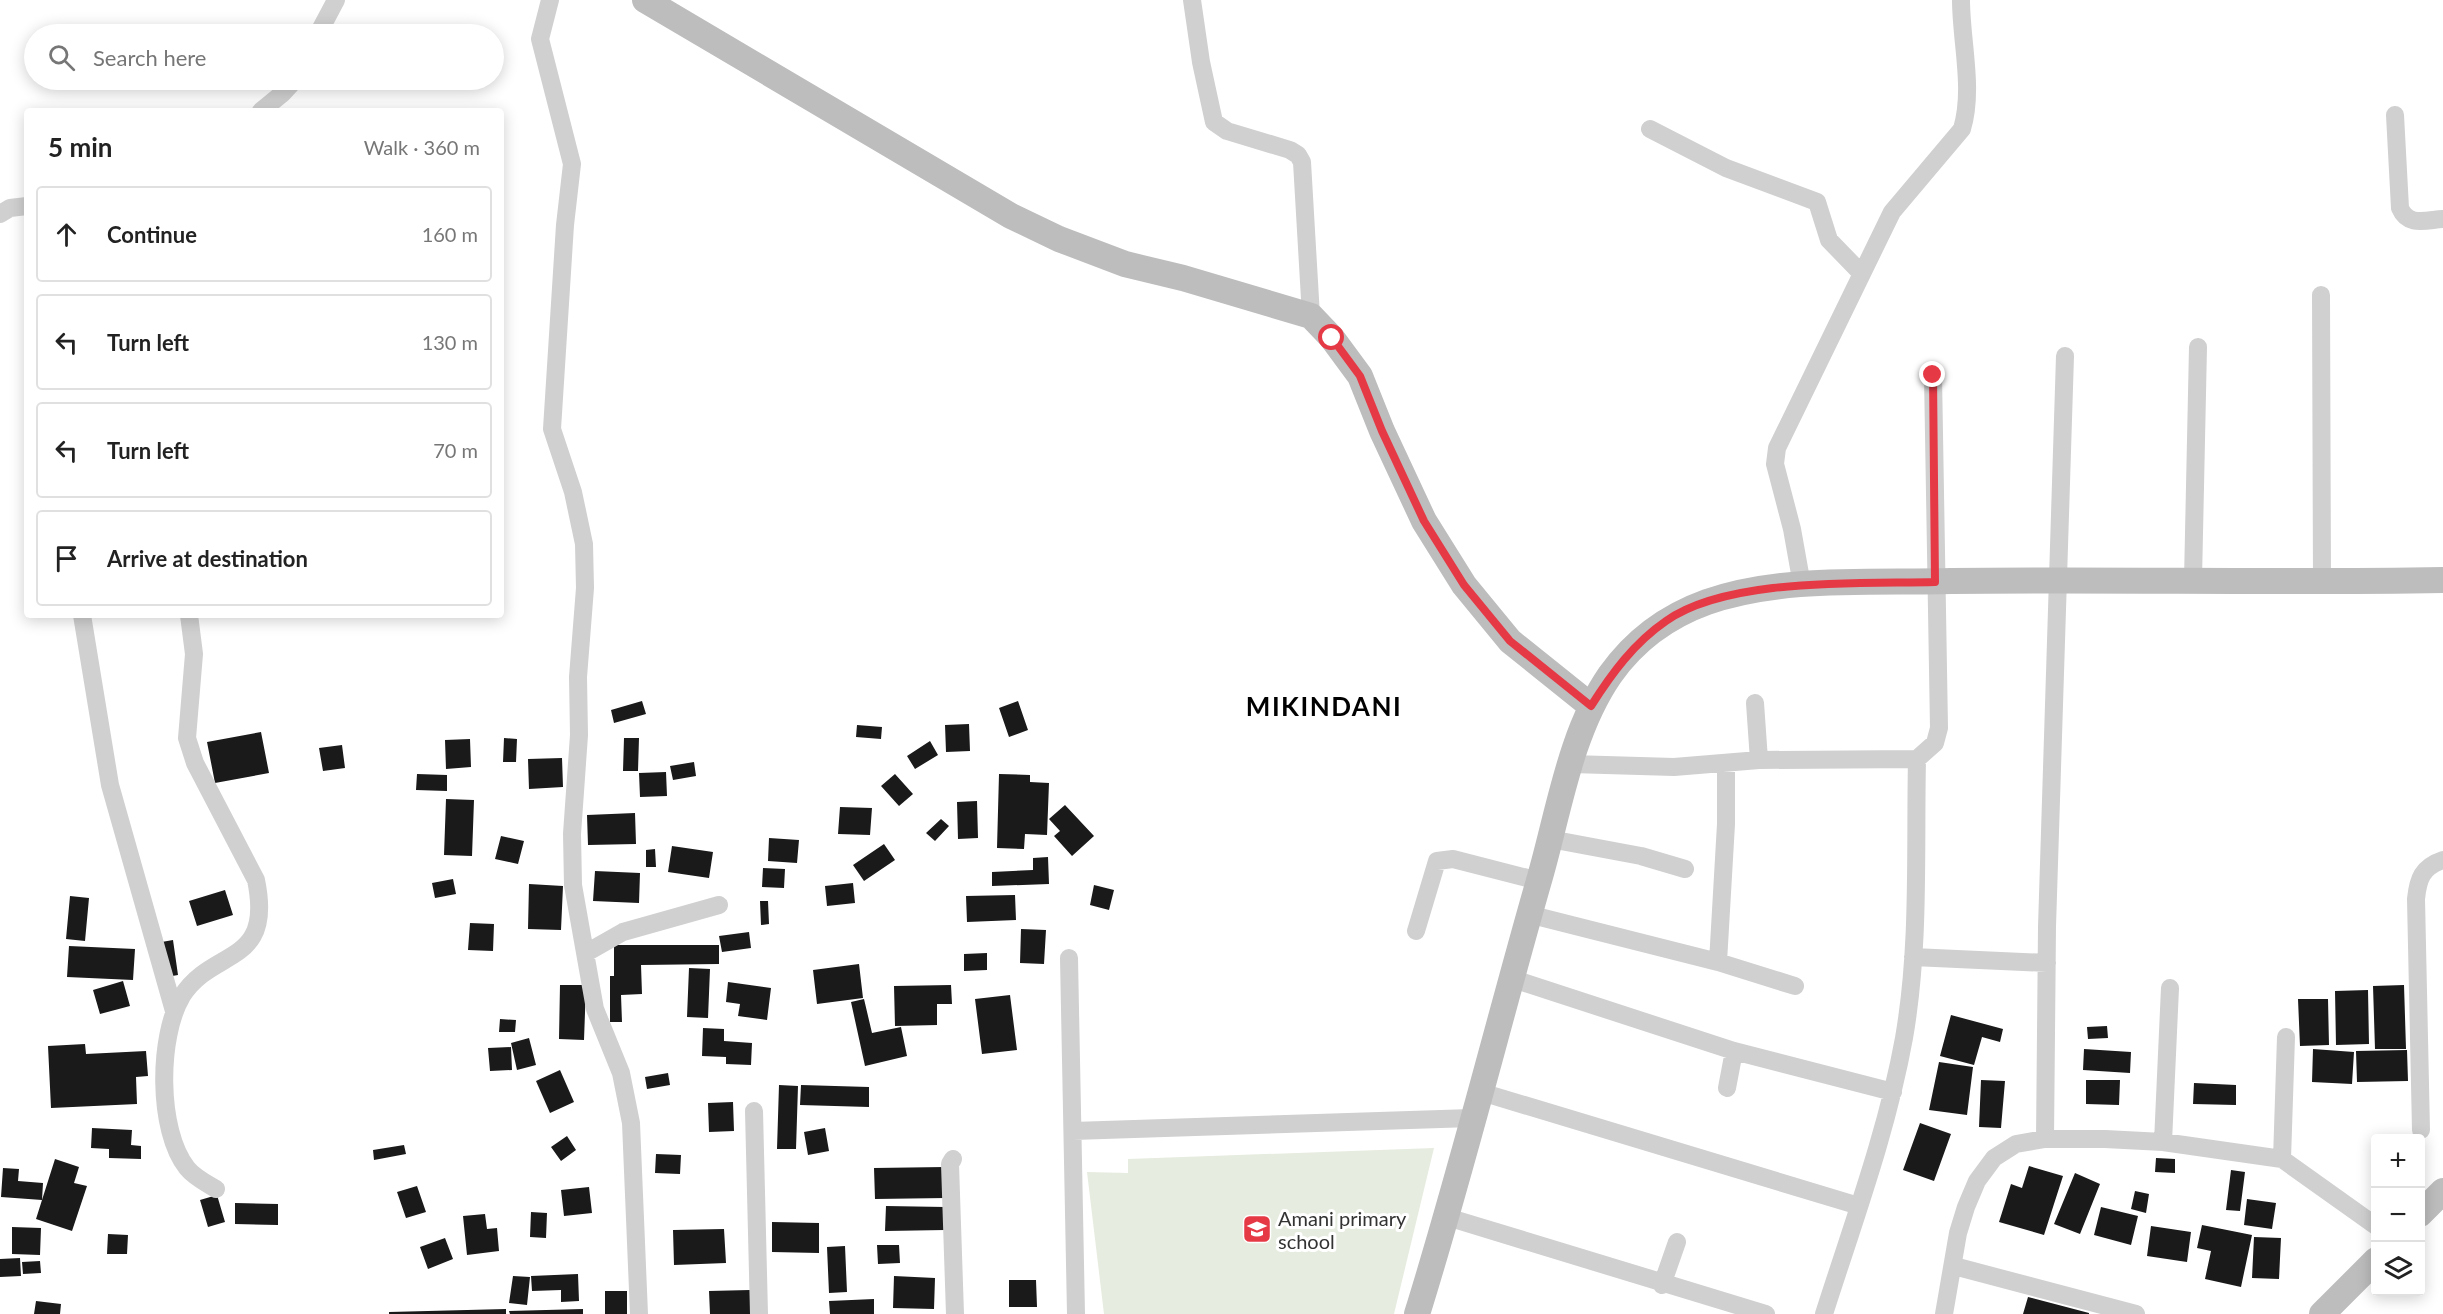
<!DOCTYPE html>
<meta charset="utf-8">
<style>
body{margin:0;font-family:Lato,sans-serif;background:#f2f2f2;color:#222}
.controls{position:absolute;right:18px;bottom:18px;display:grid;overflow:hidden;border-radius:6px;box-shadow:0 3px 15px #0003}
.controls button{width:54px;height:54px;display:grid;place-items:center;padding:0;border:0;border-bottom:2px solid #e0e0e0;background:#fff;color:#222;font:30px sans-serif}
.stop{position:absolute;width:18px;height:18px;margin:-14px;border:4px solid #e63946;border-radius:50%;background:#fff}
.stop.end{background:#e63946;border-color:#fff;box-shadow:0 2px 6px #0008}
.list{margin:0;padding:0;list-style:none}
h2{display:flex;justify-content:space-between;align-items:center;height:78px;margin:0;padding:0 24px;font-size:26px}
h2 small{font-size:20px;font-weight:400;color:#767676}
.list li{display:grid;grid-template-columns:39px 1fr auto;gap:18px;align-items:center;box-sizing:border-box;height:96px;margin:0 12px 12px;padding:0 12px;border:2px solid #e0e0e0;border-radius:6px}
.list b{display:block;font-size:22px;white-space:nowrap}
.list em{font-size:20px;font-style:normal;color:#767676}
.icon{flex:none;width:33px;height:33px;fill:none;stroke:currentColor;stroke-width:2;stroke-linecap:round;stroke-linejoin:round}
.map{position:relative;flex:none;width:2443px;height:1314px;overflow:hidden}
.search{position:absolute;background:#fff;box-shadow:0 3px 15px #0003;left:24px;top:24px;width:480px;height:66px;display:flex;align-items:center;gap:15px;box-sizing:border-box;padding:0 21px;border-radius:33px;color:#767676;font-size:22px}
.panel{position:absolute;background:#fff;box-shadow:0 3px 15px #0003;left:24px;top:108px;width:480px;height:510px;border-radius:6px}
.map>svg:first-child{display:block}
</style>
<div class="map">
<svg width="2443" height="1314" viewBox="0 0 2443 1314">
<rect width="100%" height="100%" fill="#fff"/>
<path fill="#e6ecdf" d="M1434 1148 1394 1314H1104L1087 1172 1128 1173V1159Z"/>
<path fill="#1a1a1a" d="M642 701 646 714 614 723 611 710Z
M1018 701 1028 730 1009 737 999 708Z
M969 724 970 751 946 752 945 725Z
M857 725 882 727 881 739 856 737Z
M261 732 269 773 215 783 207 742Z
M504 738 517 739 516 762H503Z
M624 738H639L638 771H623Z
M470 739 471 767 446 769 445 740Z
M930 741 938 755 915 769 907 756Z
M342 745 345 768 323 771 319 748Z
M562 758 563 787 529 789 528 759Z
M694 762 696 776 673 780 670 766Z
M666 772 667 796 640 797 639 773Z
M417 774 447 775V791L416 790Z
M895 774 913 794 899 806 881 786Z
M999 774 1030 775V782L1049 783 1047 835 1025 834 1024 849 997 848Z
M446 799 474 800 472 856 444 855Z
M977 801 978 838 958 839 957 802Z
M1065 805 1094 836 1072 856 1054 836 1060 831 1049 819Z
M840 807 872 808 870 835 838 834Z
M635 813 636 844 588 845 587 815Z
M941 819 949 826 935 841 926 833Z
M501 836 524 841 518 864 495 859Z
M769 838 799 840 797 863 768 861Z
M884 844 895 860 864 881 853 865Z
M672 846 713 852 709 878 668 872Z
M655 849 656 867H646V850Z
M1048 857 1049 884 992 886V872L1033 870V858Z
M763 868 785 869 784 888 762 887Z
M595 871 640 873 639 903 593 901Z
M453 879 456 894 435 898 432 883Z
M853 883 855 903 827 906 825 886Z
M529 884 563 886 561 930 528 929Z
M1094 885 1114 890 1109 910 1090 905Z
M225 890 233 915 197 926 189 901Z
M1015 895 1016 920 967 922 966 896Z
M70 896 89 898 85 941 66 939Z
M760 901H768L769 924 761 925Z
M470 923 494 924 493 951 468 950Z
M1021 929 1046 930 1044 964 1020 963Z
M749 932 751 948 722 952 719 936Z
M173 940 178 975 161 978 156 943Z
M614 945H719V964L641 965 642 994 621 995 622 1022H610V976H614Z
M69 946 135 949 133 980 67 977Z
M987 953V970L964 971V954Z
M859 964 863 998 817 1004 813 970Z
M689 968 710 969 708 1018 687 1017Z
M123 981 130 1006 100 1014 93 990Z
M728 982 771 988 767 1020 738 1016 740 1004 726 1002Z
M560 985H586L584 1040 559 1039Z
M951 985 952 1004H937V1025L895 1026 894 986Z
M2404 985 2406 1049H2375L2373 986Z
M2368 990 2369 1044 2336 1045 2335 991Z
M1010 995 1017 1050 982 1054 975 999Z
M864 999 872 1033 901 1027 907 1056 865 1066 851 1002Z
M2298 999H2328L2329 1045 2300 1046Z
M1951 1015 2003 1029 2000 1042 1982 1037 1974 1065 1940 1056Z
M500 1019 516 1020 515 1032H499Z
M2107 1026 2108 1038 2088 1039 2087 1027Z
M703 1028 724 1029V1041L752 1043 751 1065 726 1064V1057L702 1056Z
M529 1038 536 1065 517 1070 511 1043Z
M85 1044 86 1054 146 1051 148 1076 136 1077 137 1104 51 1108 48 1046Z
M511 1047 512 1070 490 1071 488 1048Z
M2084 1049 2131 1052 2130 1073 2083 1070Z
M2313 1049 2354 1052 2352 1084 2312 1082Z
M2407 1050 2408 1081 2357 1082 2356 1051Z
M1939 1062 1973 1067 1967 1115 1929 1110Z
M560 1070 574 1102 550 1113 536 1081Z
M668 1073 670 1085 647 1089 645 1077Z
M1981 1080 2005 1081 2001 1128 1979 1127Z
M2086 1080H2120L2119 1105 2086 1104Z
M2194 1083 2236 1085V1105L2193 1104Z
M779 1085 798 1086 796 1149H777Z
M801 1085 869 1087V1107L800 1105Z
M733 1102 734 1131 709 1132 708 1103Z
M1920 1123 1951 1134 1934 1181 1903 1170Z
M92 1128 132 1130 131 1145 141 1146V1159L109 1158V1149L91 1148Z
M825 1128 829 1151 808 1155 804 1132Z
M567 1136 576 1150 561 1161 551 1147Z
M404 1145 406 1154 374 1160 373 1150Z
M656 1154 681 1155 680 1174 655 1173Z
M2156 1158 2175 1159V1173L2155 1172Z
M55 1159 79 1167 74 1183 87 1186 72 1231 36 1219 42 1200 1 1197 3 1168 19 1169 18 1181 43 1183 42 1200Z
M2029 1166 2063 1176 2044 1235 1999 1222 2011 1184 2022 1188Z
M945 1167 946 1198 875 1199 874 1168Z
M2231 1170 2245 1172 2240 1211 2226 1210Z
M2075 1173 2100 1184 2080 1234 2054 1224Z
M417 1186 426 1212 406 1218 397 1192Z
M589 1187 592 1213 564 1216 561 1190Z
M2135 1191 2149 1194 2146 1213 2131 1209Z
M217 1195 225 1222 208 1227 200 1200Z
M2247 1199 2276 1203 2272 1229 2244 1225Z
M235 1203 278 1204V1225L235 1224Z
M886 1206 945 1207V1230L885 1231Z
M2101 1207 2138 1216 2131 1245 2094 1235Z
M531 1212 547 1213 546 1238 530 1237Z
M485 1214 487 1229 497 1228 499 1251 467 1255 463 1216Z
M772 1222 819 1223V1253L772 1252Z
M2202 1225 2252 1235 2241 1287 2205 1279 2211 1251 2197 1248Z
M2151 1226 2191 1232 2187 1262 2147 1256Z
M12 1227 41 1228 40 1255 12 1254Z
M724 1229 726 1263 674 1265 673 1230Z
M108 1234 128 1235 127 1254H107Z
M2254 1237 2281 1238 2279 1279 2252 1278Z
M445 1238 453 1259 428 1269 420 1247Z
M877 1245H899L900 1263 878 1264Z
M845 1246 847 1292 829 1293 827 1247Z
M20 1258 21 1276 0 1277V1259Z
M40 1261 41 1273 23 1274 22 1262Z
M578 1274 579 1301 561 1302V1290L532 1291 531 1276Z
M513 1276 530 1277 527 1305 509 1303Z
M894 1276 935 1278 934 1309 893 1308Z
M1009 1280H1036L1037 1307H1009Z
M750 1290V1314H710L709 1291Z
M605 1291H627V1314H605Z
M2028 1297 2089 1313V1314H2023Z
M874 1299V1314H830L829 1301Z
M36 1301 61 1304 60 1314H34Z
M506 1309V1314H389V1312Z
M583 1309V1314H510L509 1311Z"/>
<g fill="none" stroke-linecap="round" stroke-linejoin="round">
<path stroke="#d0d0d0" stroke-width="18" d="M550 0 540 39 572 164 565 225 552 429 573 492 584 544 585 588 578 677 579 735 572 834 573 885 595 1009 621 1073 631 1123 639 1314
M1192 0 1201 62 1214 122 1227 131 1290 150 1298 155 1302 162 1311 316
M318 34 336 0
M261 111 283 93 295 80
M2395 115 2400 208C2408 227 2426 220 2443 219
M1650 129 1726 168 1817 202 1829 240 1861 273
M0 214 10 208 27 206
M2321 295 2322 582
M2193 580 2198 347
M1802 585 1792 529 1775 464 1777 448 1892 212 1962 129C1974 89 1961 41 1961 0
M82 615 110 785 174 1011
M189 615 194 654 187 738 195 763 256 880C274 967 213 947 182 996 158 1036 157 1130 187 1168 194 1177 206 1183 216 1189
M1755 703 1759 760 1917 759 1935 743 1939 728 1933 375
M1571 764 1674 767 1759 760
M1550 839 1641 856 1685 869
M1528 914 1718 962 1795 986
M1416 931 1437 861 1453 859 1539 881
M586 953 623 932 719 905
M1913 957 2047 963
M1069 958 1076 1314
M1718 962 1726 824V763
M1510 978 1734 1051 1893 1092
M1727 1088 1734 1051
M1481 1092 1859 1206
M754 1111 759 1314
M2421 1130 2416 899C2418 879 2422 867 2443 860
M1073 1131 1472 1118
M2045 1139 2047 927 2065 356
M2163 1142 2170 988
M953 1159 950 1164 955 1314
M2282 1159 2286 1037
M1447 1217 1766 1314
M1954 1266 2136 1314
M1662 1285 1677 1242
M1824 1314C1853 1223 1887 1132 1904 1038 1920 946 1915 851 1917 759
M1944 1314 1958 1233 1966 1207 1977 1181 1994 1158 2016 1144 2045 1139H2105L2163 1142 2282 1159 2376 1226"/>
<path stroke="#bdbdbd" stroke-width="26" d="M645 0 1011 216 1059 239 1125 264 1183 278 1311 316 1332 338 1360 376 1382 431 1424 521 1464 585 1510 641 1591 706
M2420 1214 2443 1191
M1417 1314C1462 1170 1498 1023 1540 877 1559 811 1570 733 1610 675 1634 641 1668 616 1707 602 1780 576 1873 583 1951 581 2115 579 2279 583 2443 580
M2322 1314 2376 1260"/>
</g>
<g fill="none" stroke-linecap="round" stroke-linejoin="round">
<path stroke="#e63946" stroke-width="8" d="M1332 338 1360 376 1382 431 1424 521 1464 585 1510 641 1591 706C1612 673 1634 643 1666 621 1728 577 1861 584 1935 582L1933 375"/>
</g>
<defs>
<g id="school-square" transform="scale(1.5)"><rect x="-9" y="-9" width="18" height="18" rx="4" fill="#e63946" stroke="#fff"/><path d="M0-5L7-2L0 1L-7-2ZM-4 1L0 2.5L4 1V4Q0 6-4 4Z" fill="#fff"/></g>
</defs>
<g fill-rule="evenodd">
<use href="#school-square" x="1257" y="1229"/>
</g>
<g text-anchor="middle" dominant-baseline="central" stroke-width="6" stroke-linejoin="round" paint-order="stroke">
<g font-size="20" fill="#333" stroke="#fff" text-anchor="start">
<text x="1278" y="1218">Amani primary<tspan x="1278" dy="23">school</tspan></text>
</g>
<g font-size="26" font-weight="bold" letter-spacing="1.5" fill="#000" stroke="#fff">
<text x="1324" y="706">MIKINDANI</text>
</g>
</g>
</svg>
<div class="controls">
<button>+</button>
<button>−</button>
<button><svg class="icon" aria-label="layers" viewBox="0 0 24 24"><path d="M12 4l9 5-9 5-9-5zM3 14l9 5 9-5"/></svg></button>
</div>
<div class="stop" style="left:1332px;top:338px"></div>
<div class="stop end" style="left:1933px;top:375px"></div>
<div class="search"><svg class="icon" aria-label="search" viewBox="0 0 24 24"><circle cx="10" cy="10" r="6"/><path d="M15 15l6 6"/></svg>Search here</div>
<section class="panel">
<h2>5 min<small>Walk · 360 m</small></h2>
<ul class="list">
<li><svg class="icon" aria-label="ahead" viewBox="0 0 24 24"><path d="M12 20V5M6 11l6-6 6 6"/></svg><div><b>Continue</b></div><em>160 m</em></li>
<li><svg class="icon" aria-label="left" viewBox="0 0 24 24"><path d="M17 20v-9H6M10 6l-5 5 5 5"/></svg><div><b>Turn left</b></div><em>130 m</em></li>
<li><svg class="icon" aria-label="left" viewBox="0 0 24 24"><path d="M17 20v-9H6M10 6l-5 5 5 5"/></svg><div><b>Turn left</b></div><em>70 m</em></li>
<li><svg class="icon" aria-label="arrive" viewBox="0 0 24 24"><path d="M6 21V4h12l-3 4 3 4H6"/></svg><div><b>Arrive at destination</b></div></li>
</ul>
</section>
</div>
